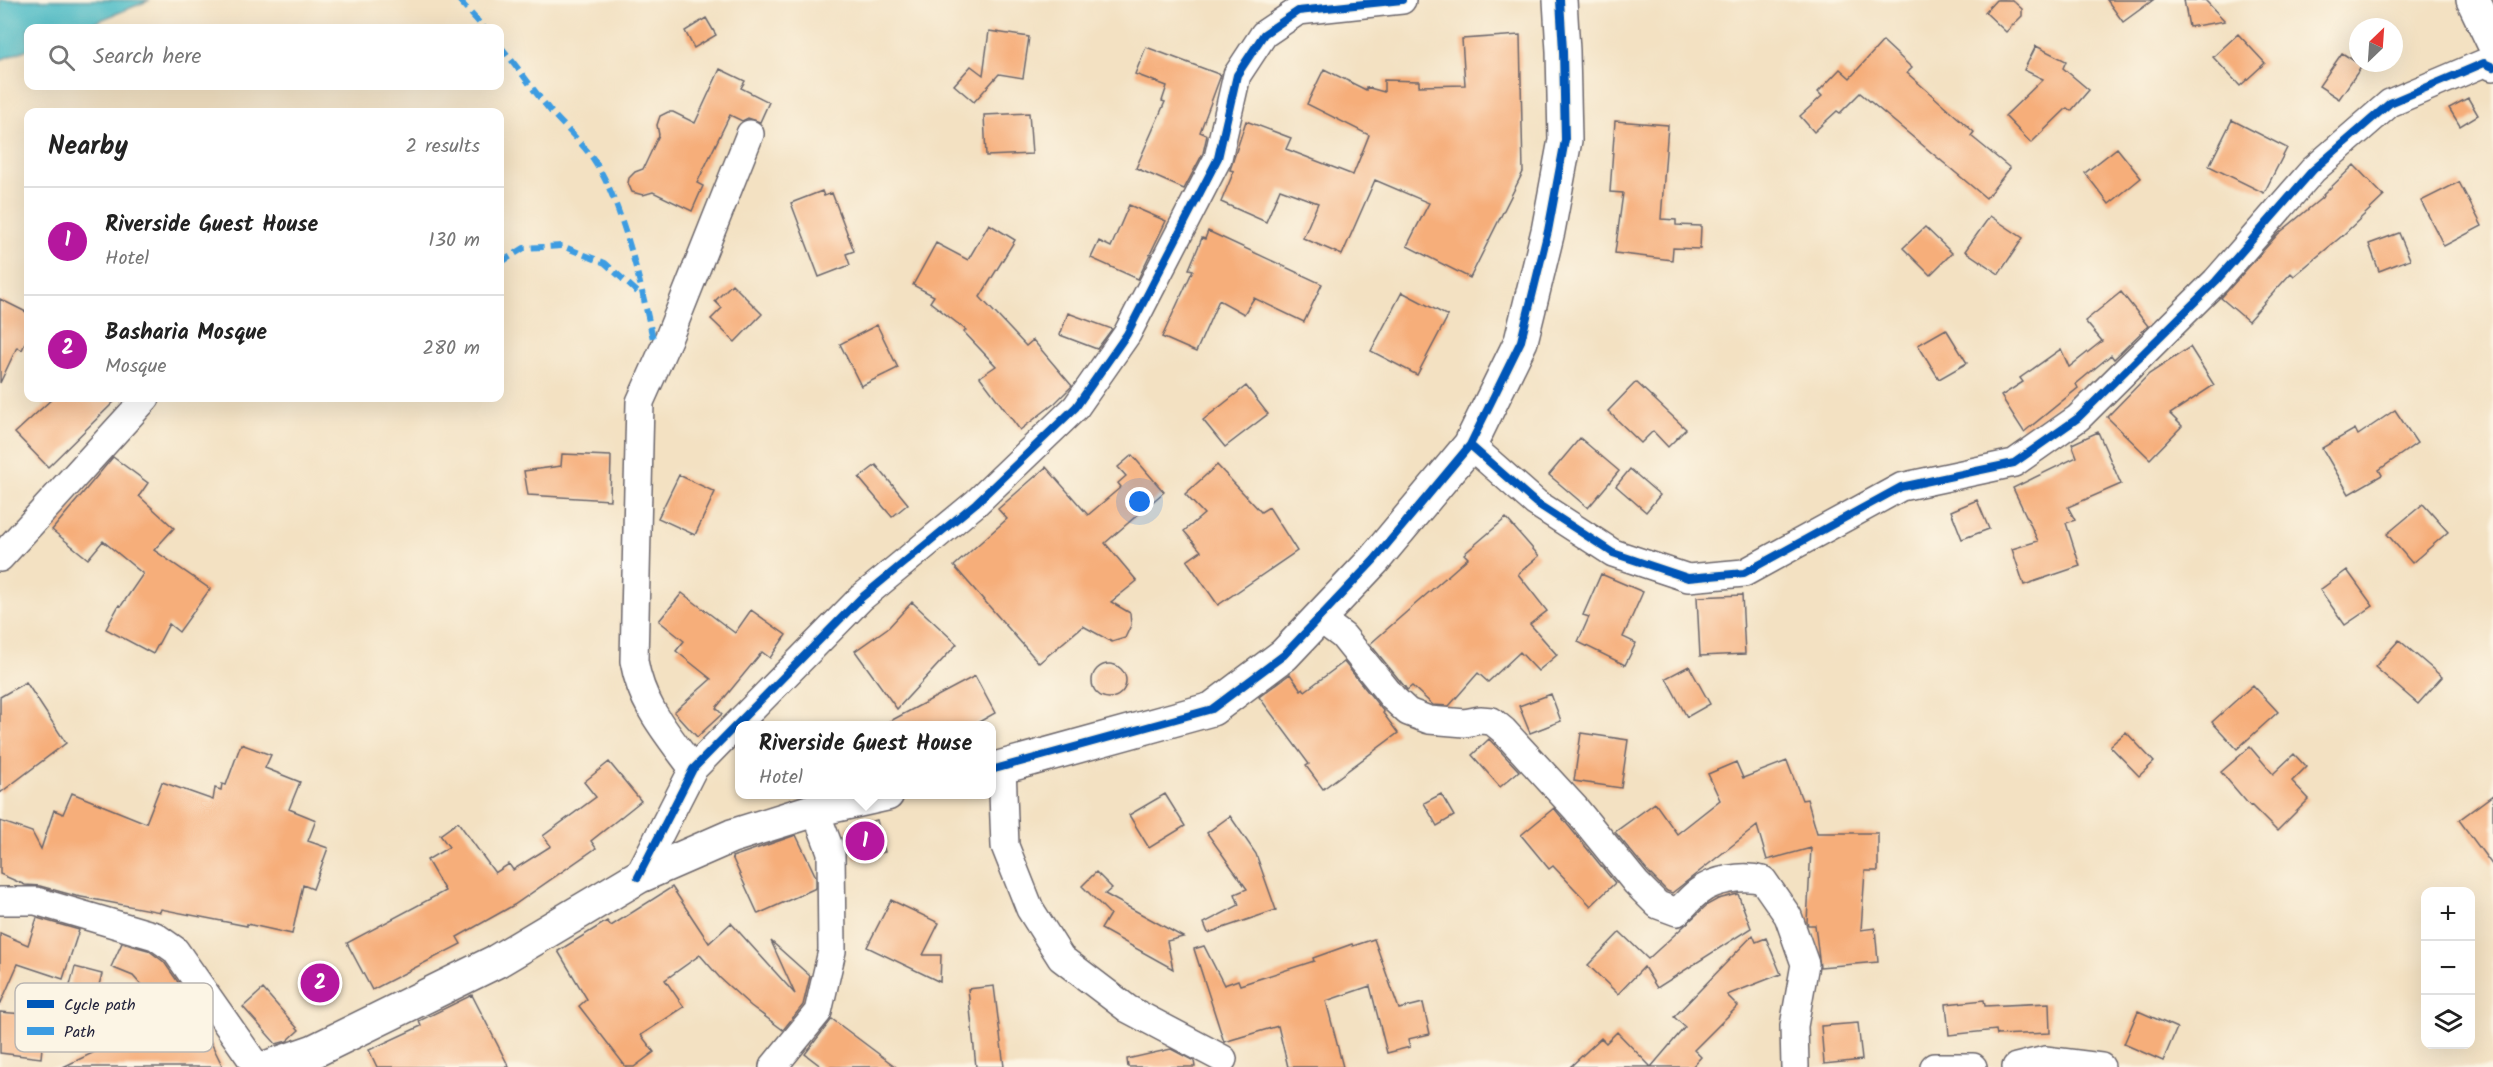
<!DOCTYPE html>
<meta charset="utf-8">
<style>
body{margin:0;font-family:Kalam,sans-serif;background:#f2f2f2;color:#222}
.controls{position:absolute;right:18px;bottom:18px;display:grid;overflow:hidden;border-radius:12px;box-shadow:0 6px 24px #0002}
.controls button{width:54px;height:54px;display:grid;place-items:center;padding:0;border:0;border-bottom:2px solid #e0e0e0;background:#fff;color:#222;font:30px sans-serif}
.compass{position:absolute;left:2349px;top:18px;width:54px;height:54px;border-radius:50%;background:#fff;box-shadow:0 6px 24px #0002;rotate:25deg}
.you{position:absolute;left:1140px;top:502px;width:21px;height:21px;margin:-15px;border:4px solid #fff;border-radius:50%;background:#1a73e8;box-shadow:0 0 0 9px #1a73e833}
.badge{display:grid;place-items:center;width:39px;height:39px;border-radius:50%;background:#b5179e;color:#fff;font-size:20px;font-weight:700}
.pin{position:absolute;translate:-50% -50%;border:3px solid #fff;box-shadow:0 2px 6px #0006}
.popup{position:absolute;left:735px;top:721px;width:261px;height:78px;box-sizing:border-box;display:grid;place-content:center;border-radius:12px;background:#fff;filter:drop-shadow(0 2px 4px #0005);font-size:20px;white-space:nowrap;color:#767676}
.popup b{font-size:22px;color:#222}
.popup::after{content:'';position:absolute;left:50%;top:100%;margin-left:-12px;border:12px solid transparent;border-top-color:#fff}
.list{margin:0;padding:0;list-style:none}
h2{display:flex;justify-content:space-between;align-items:center;height:78px;margin:0;padding:0 24px;font-size:26px}
h2 small{font-size:20px;font-weight:400;color:#767676}
.list li{display:grid;grid-template-columns:39px 1fr auto;gap:18px;align-items:center;box-sizing:border-box;height:108px;padding:0 24px;border-top:2px solid #e0e0e0}
.list b{display:block;font-size:22px;white-space:nowrap}
.list p{margin:0;font-size:20px;white-space:nowrap;color:#767676}
.list em{font-size:20px;font-style:normal;color:#767676}
.icon{flex:none;width:33px;height:33px;fill:none;stroke:currentColor;stroke-width:2;stroke-linecap:round;stroke-linejoin:round}
.map{position:relative;flex:none;width:2493px;height:1067px;overflow:hidden}
.search{position:absolute;background:#fff;box-shadow:0 6px 24px #0002;left:24px;top:24px;width:480px;height:66px;display:flex;align-items:center;gap:15px;box-sizing:border-box;padding:0 21px;border-radius:12px;color:#767676;font-size:22px}
.panel{position:absolute;background:#fff;box-shadow:0 6px 24px #0002;left:24px;top:108px;width:480px;height:294px;border-radius:12px}
.map>svg:first-child{display:block}
</style>
<div class="map">
<svg width="2493" height="1067" viewBox="0 0 2493 1067">
<rect width="100%" height="100%" fill="#fcf5e5"/>
<filter id="ink" filterUnits="userSpaceOnUse"><feTurbulence type="fractalNoise" baseFrequency=".0167" numOctaves="2"/><feDisplacementMap in="SourceGraphic" scale="12" xChannelSelector="R" yChannelSelector="G"/><feConvolveMatrix kernelMatrix="1 2 1 2 8 2 1 2 1" color-interpolation-filters="sRGB"/></filter>
<filter id="wash" filterUnits="userSpaceOnUse"><feTurbulence type="fractalNoise" baseFrequency=".008" numOctaves="4" result="noise"/><feDisplacementMap in="SourceGraphic" scale="24" xChannelSelector="R" yChannelSelector="G"/><feGaussianBlur stdDeviation="1.35" result="paint"/><feColorMatrix in="noise" values="0 0 0 0 0 0 0 0 0 0 0 0 0 0 0 0 0 1.4 0 .05"/><feComposite in="paint" operator="in"/></filter>
<g filter="url(#wash)">
<rect width="100%" height="100%" fill="#f3e1c2"/>
<path fill="#4fbdc7" stroke="#387081" stroke-width="1.5" d="M0 0H150L81 28H28V49L0 60Z"/>
<g id="blocks">
<path fill="#f6ae7a" d="M1996 0H2012L2022 9V16L2006 32 1985 12Z
M2107 0H2153L2123 22Z
M2184 0H2205L2225 21 2189 27Z
M706 18 716 35 694 48 685 31Z
M989 31 1029 37 1023 78 999 74 974 102 954 85 971 66 983 75Z
M2238 34 2265 63 2240 86 2213 57Z
M1520 35 1523 172 1470 278 1407 246 1429 203 1375 180 1342 255 1303 238 1318 203 1280 189 1266 222 1221 202 1234 171 1230 170 1246 121 1291 138 1286 149 1353 175 1369 135 1307 104 1324 69 1366 90V87L1384 92V80L1419 81V86L1465 85 1462 39Z
M1883 41 1912 68 1907 73 1974 132 1971 136 2010 168 1986 198 1860 93 1840 113 1837 111 1814 132 1800 116 1822 96 1818 92 1840 69 1850 78Z
M2036 46 2066 61 2063 68 2089 90 2071 111 2067 108 2031 143 2005 116 2043 79 2024 70Z
M1146 47 1221 75 1200 132 1207 135 1203 153 1184 189 1136 168 1165 102 1162 101 1167 86 1135 74Z
M2342 53 2362 66 2339 99 2319 86Z
M720 69 745 81 741 88 769 102 760 122 748 118 742 121 730 115 697 183 703 186 692 211 653 192 643 195 632 192 628 183 629 178 635 172 643 169 659 135 657 125 660 116 668 112H673L695 123Z
M2468 98 2478 115 2460 126 2449 108Z
M1029 113 1032 154 986 156 984 115Z
M2232 120 2287 148 2264 193 2209 166Z
M1615 121 1668 125 1661 219 1676 220V225L1701 226 1700 249 1673 248 1672 260 1615 253 1623 193 1610 192Z
M2117 148 2141 178 2109 204 2085 173Z
M2354 165 2384 196 2342 236 2294 276 2291 273 2248 321 2221 298 2278 234 2324 196 2323 195Z
M2459 182 2482 226 2444 246 2421 201Z
M822 191 824 196 832 193 854 251 846 254 850 265 819 277 791 203Z
M1129 205 1166 221 1138 279 1091 258 1099 241 1111 247Z
M1990 216 2023 238 1999 274 1965 251Z
M989 224 1015 240 980 297 1026 346 1033 340 1072 386 1055 403 1020 430 980 377 996 366 964 332 966 330 930 302 934 296 913 285 936 243 968 260Z
M1925 227 1952 253 1930 275 1903 248Z
M1208 231 1322 284 1304 322 1254 298 1244 314 1219 300 1196 352 1162 337 1193 270 1189 269 1202 238 1205 239Z
M2399 233 2410 259 2379 271 2369 244Z
M732 284 762 314 735 342 711 319 722 308 715 301Z
M1402 292 1448 316 1417 375 1371 351Z
M2121 292 2148 326 2114 359 2111 355 2076 384 2078 388 2024 432 2001 396 2023 382 2020 378 2061 349 2069 367 2102 341 2085 321Z
M0 299 28 313V336L22 350 17 347 0 383Z
M1068 313 1112 329 1097 349 1060 335Z
M877 325 898 368 861 386 840 344Z
M1946 329 1967 363 1939 379 1918 345Z
M2190 347 2214 385 2170 414 2182 426 2150 459 2107 417 2149 374Z
M1636 382 1686 429 1668 447 1653 431 1641 443 1608 411Z
M1246 386 1268 414 1225 447 1203 420Z
M53 398H118L48 467 15 433Z
M2395 410 2417 443 2379 470 2382 475 2349 494 2322 448 2355 429 2358 435Z
M2098 432 2121 484 2068 507 2075 520 2066 523 2080 566 2024 585 2012 549 2038 541 2013 488 2077 457 2072 444Z
M1580 438 1619 471 1588 508 1549 475Z
M562 454 611 456 610 500 528 495 524 471 561 466Z
M1132 455 1164 492 1105 543 1137 581 1111 602 1130 613 1131 625 1125 638 1112 642 1083 626 1039 663 954 566 1007 519 998 509 1046 467 1088 515 1121 487 1118 483 1126 476 1118 467Z
M113 457 148 483 139 496 174 528 154 550 210 589 179 632 169 624 153 654 106 629 119 605 121 606 143 574 103 541 88 559 52 530Z
M876 465 908 504 892 517 859 478Z
M1217 465 1261 512 1269 507 1297 551 1218 605 1187 561 1201 551 1184 531 1204 514 1185 494Z
M1630 469 1660 495 1646 512 1616 486Z
M679 475 715 492 695 535 658 518Z
M1977 500 1989 529 1962 539 1951 511Z
M2423 504 2448 532 2412 563 2387 534Z
M1506 518 1539 556 1518 574 1547 611 1530 624 1557 655 1538 671 1520 652 1488 682 1478 673 1449 706 1433 705 1412 686 1407 690 1405 687 1370 644 1468 558 1464 554Z
M2347 570 2373 606 2345 625 2320 590Z
M1601 574 1643 592 1623 637 1636 643 1625 665 1578 642 1589 617 1583 615Z
M682 593 735 633 751 610 786 635 770 658 762 652 716 708 722 714 697 737 674 712 711 679 676 651 684 641 659 621Z
M1742 595 1745 654 1700 656 1697 597Z
M912 602 957 644 897 709 855 651 889 627Z
M2399 640 2442 677 2418 704 2375 667Z
M1344 662 1384 712 1383 713 1398 733 1323 789 1306 766 1309 764 1259 697 1290 674 1301 690 1303 688 1305 691Z
M1092 681a17 17 0 1 1 34 0a17 17 0 1 1-34 0Z
M1689 666 1710 704 1687 717 1666 678Z
M975 676 995 713 972 726H881Z
M26 682 66 743 0 793V697Z
M2253 685 2278 712 2237 749 2212 722Z
M1551 694 1561 721 1530 733 1519 706Z
M2126 732 2154 762 2139 776 2110 746Z
M1581 733 1628 740 1621 788 1574 781Z
M1489 739 1519 771 1500 787 1472 755Z
M241 744 271 755 265 768 300 782 289 809 316 820 308 841 328 848 313 889 303 885 292 934 247 924V926L161 909 160 912 76 896 40 886 25 885 0 874V821L32 832 41 849 54 810 63 814 72 793 146 823 162 782 213 800 215 788 221 790 222 784 226 785Z
M2250 747 2273 774 2294 754 2306 767 2292 781 2309 799 2277 831 2251 805 2250 806 2221 772Z
M1787 761 1802 800 1807 799 1817 833H1878V871H1865L1861 930 1875 928 1878 962 1820 967 1815 925H1808L1807 922 1811 848 1767 860 1757 826 1672 893 1667 891 1648 872 1615 832 1655 803 1677 834 1720 800 1708 774 1736 762 1743 778Z
M609 762 641 801 591 841 596 848 514 905 457 937 461 944 372 990 347 943 445 891 427 860 449 847 440 835 458 822 495 873 509 864 513 870 551 846 543 836 596 797 584 782Z
M1165 794 1185 826 1149 848 1129 815Z
M1441 794 1454 816 1437 826 1424 803Z
M2493 795V866L2459 820Z
M1554 808 1615 883 1591 906 1553 866 1549 869 1521 835Z
M1230 816 1256 854 1276 910 1208 933 1204 923 1239 905 1235 894 1247 889 1207 833Z
M877 820 885 852 855 859 847 828Z
M796 835 816 877V888L758 914 732 857Z
M1096 872 1112 888 1105 894 1183 937 1167 941 1173 969 1101 929 1110 914 1082 886Z
M672 887 709 943 731 923 795 994 771 941 810 976 803 1005 783 1030 751 1006 720 978 700 955 665 980 684 1007 641 1035 654 1052 634 1067H626L579 1006 587 999 558 951 607 921 611 926Z
M1738 894 1751 928 1657 988 1644 967 1618 994 1588 965 1620 932 1648 959 1707 905 1718 899Z
M891 900 939 923 923 955H941L940 982 867 947Z
M37 918 79 930 63 979 18 964 0 1005V933L28 945Z
M1753 935 1756 942 1766 938 1781 974 1727 995 1738 1006 1694 1050 1701 1057 1692 1067H1651L1685 1027 1674 1017Z
M1374 939 1399 1009 1423 1003 1430 1034 1408 1039 1410 1047 1387 1053 1370 986 1326 1001 1343 1067H1288L1278 1026 1224 1042 1194 949 1204 946 1224 985 1238 980 1240 985 1314 961 1313 958 1352 944 1353 946Z
M122 943 148 950 164 962 189 998 223 1067H63L99 1050 96 1044 116 1036 120 1044 172 1020 133 976 111 967Z
M75 967 102 974 96 996 69 989Z
M994 986 1004 1067H976L968 989Z
M263 989 299 1030 287 1041 276 1044 243 1007Z
M472 995 509 1067H377L369 1050 421 1026 419 1021Z
M1984 1000 1985 1006 2049 1003 2050 1033 1997 1035 1996 1030 1949 1035 1946 1004Z
M2138 1011 2177 1028 2163 1061 2124 1044Z
M0 1012 45 1016 41 1058 0 1053Z
M832 1019 896 1067H822L805 1054Z
M1858 1023 1862 1060 1824 1064 1821 1026Z
M1617 1032 1651 1067H1570L1601 1038 1606 1043Z
M1171 1049 1194 1061 1195 1067H1128L1127 1059Z"/>
</g>
</g>
<g filter="url(#ink)">
<use href="#blocks" fill-opacity="0" stroke="#6b656a" stroke-width="1.5"/>
<g fill="none" stroke-linecap="round" stroke-linejoin="round">
<g stroke="#6b656a" stroke-width="30">
<path id="minor" d="M1470 445 1536 503 1613 553 1688 578 1744 573 1901 487 2014 463 2078 418 2216 281 2313 170 2390 103 2484 63 2493 67
M0 558 146 398
M1320 619 1343 636 1393 698 1408 712 1429 720 1465 723 1480 720 1492 721 1503 730 1575 808 1636 883 1658 905 1677 912C1684 906 1690 898 1698 892 1714 879 1743 875 1763 880L1788 916 1805 964 1794 1026 1795 1067
M1002 767 1005 846 1030 909 1061 958 1128 1009 1223 1059
M693 769C666 732 642 706 634 661L640 402 669 337 750 134
M638 877 693 769 861 598 976 503 1076 407 1127 334 1218 158 1237 75 1264 34 1298 11 1402 0
M0 901H36L155 936 175 950 257 1067
M773 1067 818 1012 832 951 831 852 815 810
M1934 1067H1973
M2016 1067 2045 1060 2101 1067"/>
</g>
<g stroke="#6b656a" stroke-width="36">
<path id="tertiary" d="M991 770 1212 709 1284 655 1374 560 1470 445 1521 341 1548 231 1565 140 1563 51 1560 0
M268 1067 314 1051 497 961 638 877 732 836 815 810 887 794"/>
</g>
<g stroke="#6b656a" stroke-width="36">
<path id="primary" d="M2473 0 2493 42"/>
</g>
<use href="#minor" stroke="#fff" stroke-width="27"/>
<use href="#tertiary" stroke="#fff" stroke-width="33"/>
<use href="#primary" stroke="#fff" stroke-width="33"/>
<path stroke="#3c9ce2" stroke-width="6" stroke-dasharray="12 6" stroke-linecap="butt" d="M459 0 484 28
M500 46C517 66 531 87 548 108 562 125 581 141 594 160 623 204 641 286 653 339
M500 263 524 248 562 246 605 263 644 298"/>
<g stroke="#fcf5e5" stroke-width="11">
<path id="cycleway" d="M1470 445 1536 503 1613 553 1688 578 1744 573 1901 487 2014 463 2078 418 2216 281 2313 170 2390 103 2484 63 2493 67
M991 770 1212 709 1284 655 1374 560 1470 445 1521 341 1548 231 1565 140 1563 51 1560 0
M638 877 693 769 861 598 976 503 1076 407 1127 334 1218 158 1237 75 1264 34 1298 11 1402 0"/>
</g>
<use href="#cycleway" stroke="#0057b8" stroke-width="8"/>
</g>
</g>
<rect x="15" y="983" width="198" height="69" rx="9" fill="#fcf5e5" stroke="#bbb6b2" stroke-width="1.5"/>
<rect x="27" y="1000" width="27" height="8" fill="#0057b8"/>
<rect x="27" y="1027" width="27" height="8" fill="#3c9ce2"/>
<g font-size="16" fill="#22223b">
<text x="64" y="1010">Cycle path</text>
<text x="64" y="1037">Path</text>
</g>
</svg>
<div class="controls">
<button>+</button>
<button>−</button>
<button><svg class="icon" aria-label="layers" viewBox="0 0 24 24"><path d="M12 4l9 5-9 5-9-5zM3 14l9 5 9-5"/></svg></button>
</div>
<svg class="compass" viewBox="-18 -18 36 36"><path d="M0-13l5 13h-10z" fill="#e53935"/><path d="M0 13l5-13h-10z" fill="#767676"/></svg>
<div class="you"></div>
<div class="pin badge" style="left:865px;top:841px">1</div>
<div class="popup"><b>Riverside Guest House</b>Hotel</div>
<div class="pin badge" style="left:320px;top:983px">2</div>
<div class="search"><svg class="icon" aria-label="search" viewBox="0 0 24 24"><circle cx="10" cy="10" r="6"/><path d="M15 15l6 6"/></svg>Search here</div>
<section class="panel">
<h2>Nearby<small>2 results</small></h2>
<ul class="list">
<li><span class="badge">1</span><div><b>Riverside Guest House</b><p>Hotel</p></div><em>130 m</em></li>
<li><span class="badge">2</span><div><b>Basharia Mosque</b><p>Mosque</p></div><em>280 m</em></li>
</ul>
</section>
</div>
